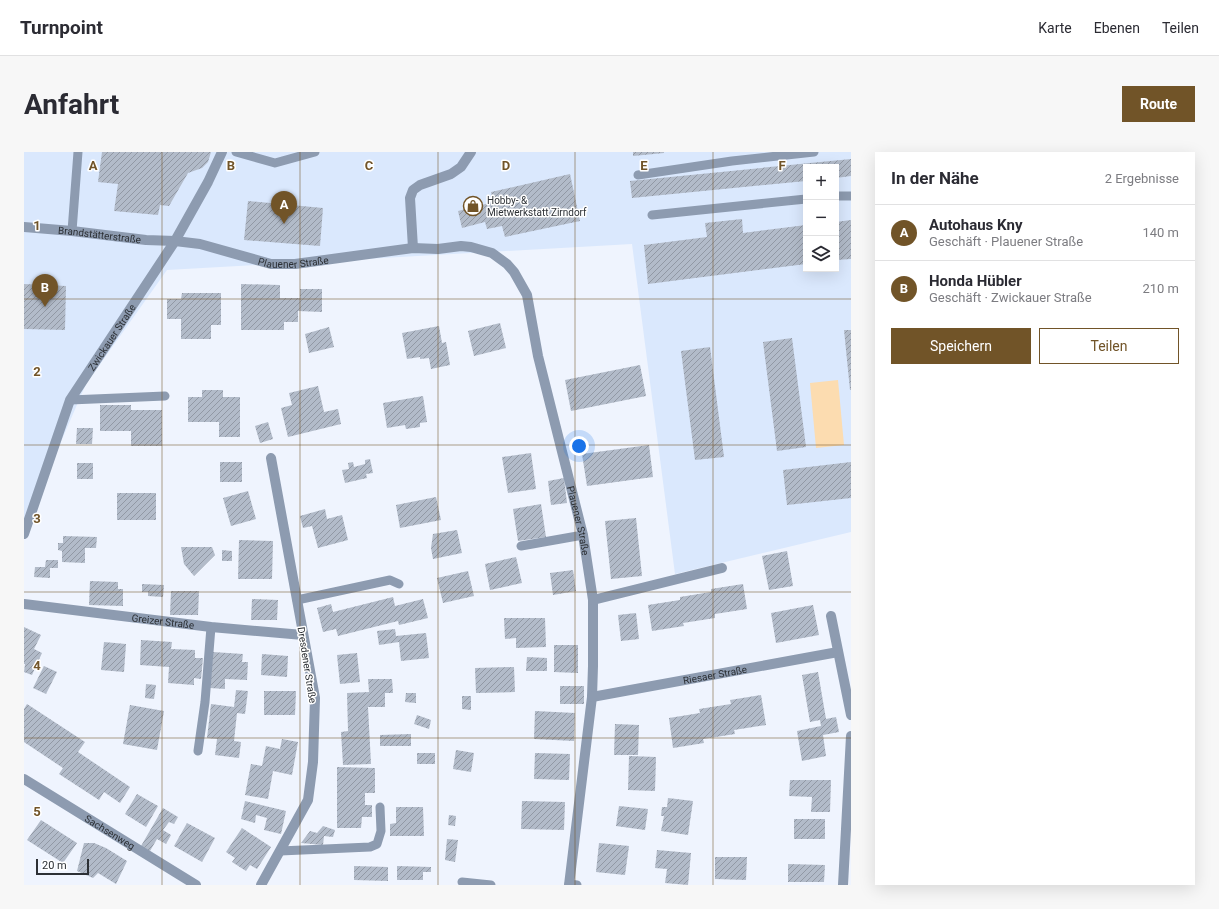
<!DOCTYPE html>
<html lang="de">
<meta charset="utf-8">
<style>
body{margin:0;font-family:Roboto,sans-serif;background:#f7f7f7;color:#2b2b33}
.controls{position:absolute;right:12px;top:12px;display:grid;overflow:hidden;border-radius:0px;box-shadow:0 4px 16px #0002}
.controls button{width:36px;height:36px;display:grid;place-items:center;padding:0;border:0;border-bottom:1px solid #e1e1e2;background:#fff;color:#2b2b33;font:20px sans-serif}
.scale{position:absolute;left:12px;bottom:10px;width:53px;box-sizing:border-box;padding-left:4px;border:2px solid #2c3035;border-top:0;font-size:11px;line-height:14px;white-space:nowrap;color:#2c3035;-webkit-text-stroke:3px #fff;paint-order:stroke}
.you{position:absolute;left:555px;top:294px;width:14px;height:14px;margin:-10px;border:3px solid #fff;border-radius:50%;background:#1a73e8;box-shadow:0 0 0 6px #1a73e833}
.badge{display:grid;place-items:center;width:26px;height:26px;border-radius:50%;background:#715428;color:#fff;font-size:13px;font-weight:700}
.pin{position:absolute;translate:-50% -33px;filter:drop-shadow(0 1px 2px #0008)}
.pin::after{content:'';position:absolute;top:21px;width:14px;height:12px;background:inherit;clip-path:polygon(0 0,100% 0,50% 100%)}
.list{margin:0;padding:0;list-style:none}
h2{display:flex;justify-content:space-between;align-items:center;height:52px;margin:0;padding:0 16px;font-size:17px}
h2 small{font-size:13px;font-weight:400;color:#7c7c81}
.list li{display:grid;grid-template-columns:26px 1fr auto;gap:12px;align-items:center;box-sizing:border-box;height:56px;padding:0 16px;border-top:1px solid #e1e1e2}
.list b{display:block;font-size:15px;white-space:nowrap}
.list p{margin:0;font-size:13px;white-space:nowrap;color:#7c7c81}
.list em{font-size:13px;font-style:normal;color:#7c7c81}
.actions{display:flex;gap:8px;padding:12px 16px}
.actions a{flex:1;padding:9px 0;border:1px solid #715428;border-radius:0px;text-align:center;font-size:14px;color:#715428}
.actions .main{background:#715428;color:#fff}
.icon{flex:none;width:22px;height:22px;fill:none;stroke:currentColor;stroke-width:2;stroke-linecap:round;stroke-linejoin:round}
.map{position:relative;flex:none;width:827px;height:733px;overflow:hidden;border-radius:0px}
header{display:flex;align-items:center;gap:24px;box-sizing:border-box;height:56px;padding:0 20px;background:#fff;border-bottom:1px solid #e1e1e2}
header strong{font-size:19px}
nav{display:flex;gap:22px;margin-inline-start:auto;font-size:14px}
.intro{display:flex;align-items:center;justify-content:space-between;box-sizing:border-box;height:96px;padding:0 24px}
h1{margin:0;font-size:28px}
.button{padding:10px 18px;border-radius:0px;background:#715428;color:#fff;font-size:14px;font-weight:700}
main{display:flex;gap:24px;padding:0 24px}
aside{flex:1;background:#fff;border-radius:0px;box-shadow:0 4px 16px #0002}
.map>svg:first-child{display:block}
</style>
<header>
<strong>Turnpoint</strong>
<nav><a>Karte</a><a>Ebenen</a><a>Teilen</a></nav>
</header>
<div class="intro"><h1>Anfahrt</h1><a class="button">Route</a></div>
<main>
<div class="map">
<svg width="827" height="733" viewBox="0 0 827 733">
<defs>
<pattern id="building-hatch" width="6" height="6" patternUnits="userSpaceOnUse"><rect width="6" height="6" fill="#b2bbc9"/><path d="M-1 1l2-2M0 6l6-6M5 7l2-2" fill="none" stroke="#9198a4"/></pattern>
</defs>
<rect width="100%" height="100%" fill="#eff4fe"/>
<path fill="#dae8fd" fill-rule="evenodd" d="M0 0H827V380L651 422 608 92 143 118 62 232 0 375ZM782 15H812V117H782Z"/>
<path fill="#fcdcb0" d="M814 228 820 293 792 296 786 231Z"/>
<path fill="url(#building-hatch)" d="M78 0H187L184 10 178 16 164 21 145 54 136 53 134 63 90 59 94 32 74 30Z
M609 0H640V1L609 4Z
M827 7V24L812 26V15H782V29L608 46 606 29Z
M546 22 556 69 481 85 478 74 463 77 461 70 438 76 434 59 469 50 467 40Z
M224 49 299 56 296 94 220 88Z
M718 67 719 81 782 73V112L624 132 620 93 683 85 681 71Z
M827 68V107L812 108V70Z
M0 132 42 134 41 178 0 177Z
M217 132 256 133V146H276V137H298V160L274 159V170H260V178H217Z
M158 141H197V173H187V187H157V167H143V147H157Z
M476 171 482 196 450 204 444 179Z
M415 174 418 191 422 190 426 213 407 217 405 206 396 207V205L383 207 378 181Z
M305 175 310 195 285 201 281 182Z
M820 178H827V238H826Z
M768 186 782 295 753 299 739 190Z
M686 195 700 305 671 308 657 199Z
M616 213 622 244 547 259 541 228Z
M294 234 300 260 314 257 317 272 264 285 257 256 268 253 265 241Z
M178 238H199V245H216V285H195V270H164V245H178Z
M399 244 403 270 396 271V275L382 277 381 273 363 276 359 251Z
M76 253H107V258H138V294H107V279H76Z
M244 270 249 287 236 291 231 274Z
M53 276H69L68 292H52Z
M625 293 629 325 563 334 558 302Z
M507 301 512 337 484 341 478 305Z
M346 307 349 321 342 322 343 326 321 331 318 318 325 317 324 311 329 310 330 315 341 312V308Z
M196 310H218V330H196Z
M827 310V346L763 353 759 318Z
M53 311H69V327H53Z
M540 326 543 351 527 353 524 329Z
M224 339 232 367 207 374 199 346Z
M93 341H132V368H93Z
M412 345 417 368 376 376 372 353Z
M517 352 522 385 494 389 489 357Z
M301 357 303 367 318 363 324 388 294 396 288 374 279 376 276 364Z
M612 366 618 424 587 427 581 369Z
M433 378 438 401 409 407 407 396 409 382Z
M39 384 73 385 72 396H61V411L38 410V399L34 398V391H39Z
M215 388 249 389 248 427H214Z
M157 395H188L191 403 170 424 160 412Z
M198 398 208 399V409H198Z
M763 399 769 434 745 438 738 404Z
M492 405 498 431 466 438 461 412Z
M22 408H34V416H26V426L10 425 11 415H21Z
M549 418 552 439 529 443 526 421Z
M444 419 450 444 419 451 413 426Z
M66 429 94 430V437H99V454L65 453Z
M118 432 140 433 139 445 124 444V440H118Z
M719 432 723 457 691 462V466L659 471 660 474 628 479 624 453 656 448V445L687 440V437Z
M147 439H175L174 463H146Z
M369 445 371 454 399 447 404 466 375 473 374 469 314 484 312 477 299 480 293 456 307 452 309 460Z
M228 447 254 448 253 468H227Z
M789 453 795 483 752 491 747 461Z
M612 461 615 487 597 489 594 463Z
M480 466H521L522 495 492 496V486L481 487Z
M0 475 17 483 10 497 18 501 8 523 0 520 1 512H0Z
M371 477 372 484 402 481 405 506 377 509 375 490 355 493 353 479Z
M117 488 148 490 147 497 171 498V506H179L177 527 170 526V533L144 531 145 515 116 513Z
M80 490 102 492 100 520 77 518Z
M530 493H554V521L530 520Z
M189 500 219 502 218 510H224L223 528 201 527V537L186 536Z
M333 501 336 530 316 532 313 503Z
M238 502 264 504 263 525 237 523Z
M503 505 523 506V519H502Z
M20 514 33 520 22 542 9 536Z
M490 515 491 540 452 541 451 516Z
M794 520 802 567 812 565 815 580 799 583 802 604 778 609 773 579 797 574 796 568 786 570 778 523Z
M344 527H368L369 541H361V555H344L347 612 319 613 317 580 324 579 323 541 345 540Z
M122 532 132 533 130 547 121 546Z
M536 534H560V552H536Z
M212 538 224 539 221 562 213 561 210 589 217 590 215 606 191 603 193 587 183 586 187 552 210 555Z
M240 539H272L271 563H240Z
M382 541H392V551L381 550Z
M737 543 742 573 710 578 711 582 679 587 680 591 649 596 645 566 676 561 675 557 707 552 706 548Z
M438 544H447V558L438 557Z
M3 552 61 590 54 600 106 635 96 651 80 640 75 648 35 622 39 616 0 590V557Z
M106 553 140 559 133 598 99 592Z
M511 559 551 561 550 589 510 587Z
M393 563 407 568 405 577 390 572Z
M591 572 615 573 614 603H590Z
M387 582V594H356V583Z
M258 587 274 590 268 623 249 619 244 647 221 643 227 612 238 614 242 594 256 597Z
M432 598 450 601 447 620 429 617Z
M393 601H411V612H393Z
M511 601 546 602 545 628 510 627Z
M605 604 632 605 631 639 604 638Z
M313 615 351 616V641H341V653H348V665H338L337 676H313Z
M766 628H807L806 660H787L788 645 765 644Z
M113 642 134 654 122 675 101 662Z
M644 646 669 649 664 683 637 679 640 664H637L638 655H643Z
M221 649 262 659 257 682 240 678 243 666 232 663 231 671 217 667Z
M498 649 541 650 540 678 497 677Z
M595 654 624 657 621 678 592 674Z
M372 655H399L400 684H366V672L372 671Z
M139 656 154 665 150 672 145 670 139 678 147 683 142 692 133 687 126 699 117 694Z
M425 663 432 664 431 674 424 673Z
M770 667H801V687H770Z
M17 668 53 691 39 711 3 688Z
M163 671 191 686 178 710 150 694Z
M299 674 311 678 309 685 300 684 299 693 277 691 286 679 293 681Z
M218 676 247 695 233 717 226 713 222 719 208 710 211 706 202 700Z
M423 687 434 688 431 710 421 708Z
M60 691H70L82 696 103 709 92 732 74 721 69 726 53 719Z
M575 691 605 694 601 723 572 720Z
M633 698 667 701 664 733 641 731 643 717 631 716Z
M691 705H723L722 728 691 727Z
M764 712 801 713 800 730H764Z
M330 714 364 715V729L330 728Z
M373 714 407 715V720H399V728H373Z"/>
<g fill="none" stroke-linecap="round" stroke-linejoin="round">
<path stroke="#8d9bb0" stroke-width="9" d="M212 0 251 11 291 0
M614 23 708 9 790 0
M812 44H827
M628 63 782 47
M48 79 54 0
M46 248 141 244
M497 394 559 383
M273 448 366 428 375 432
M174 599 181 550 187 475
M256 699 346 695 353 692 357 679 356 655
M438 730 467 733
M545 732 553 733"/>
<g stroke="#8d9bb0" stroke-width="10">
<path id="s1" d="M0 75 48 79 122 88 151 89 176 92 247 112H271L389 96 414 97 437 94 447 95 468 101 483 112 490 120 503 143 514 204 559 383 569 448V514L568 545 545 733"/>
<path d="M389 96 386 46 389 38 396 33 427 22 437 15 447 0"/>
<path id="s2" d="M0 382 46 248 151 89 184 30 198 0"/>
<path d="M569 448 698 416"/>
<path id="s3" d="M0 452 187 475 279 483"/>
<path d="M807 464 827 563"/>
<path id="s4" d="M568 545 814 500"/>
<path id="s5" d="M0 627 172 733"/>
<path d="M237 733 284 648 289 610 291 546 247 306"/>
<path d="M819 733 827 584"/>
</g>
</g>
<path fill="none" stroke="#715428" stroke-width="1" stroke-opacity="0.55" d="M138 0V733M276 0V733M414 0V733M551 0V733M689 0V733M0 147H827M0 293H827M0 440H827M0 586H827"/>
<defs>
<g id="shop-ring" transform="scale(1)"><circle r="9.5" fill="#fff" stroke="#715428" stroke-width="1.5"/><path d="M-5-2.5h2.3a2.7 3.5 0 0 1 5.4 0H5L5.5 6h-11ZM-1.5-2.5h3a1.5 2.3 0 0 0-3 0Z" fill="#715428"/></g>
</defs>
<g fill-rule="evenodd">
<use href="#shop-ring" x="449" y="54"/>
</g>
<g text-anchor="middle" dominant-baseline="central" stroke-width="3" stroke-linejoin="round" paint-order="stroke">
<g font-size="10" fill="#2c3035" stroke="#fff" text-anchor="start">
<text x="463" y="48">Hobby- &amp;<tspan x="463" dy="12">Mietwerkstatt Zirndorf</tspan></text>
</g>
<g font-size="10" fill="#2c3035" stroke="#fff">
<text stroke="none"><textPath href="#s1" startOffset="76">Brandstätterstraße</textPath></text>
<text stroke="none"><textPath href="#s1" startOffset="273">Plauener Straße</textPath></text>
<text stroke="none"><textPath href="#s2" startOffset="217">Zwickauer Straße</textPath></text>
<text stroke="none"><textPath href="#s1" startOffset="761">Plauener Straße</textPath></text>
<text stroke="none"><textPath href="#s3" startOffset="140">Greizer Straße</textPath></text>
<text transform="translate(283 513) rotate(81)">Dresdener Straße</text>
<text stroke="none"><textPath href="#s4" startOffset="125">Riesaer Straße</textPath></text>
<text stroke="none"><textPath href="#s5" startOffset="101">Sachsenweg</textPath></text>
</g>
</g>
<g font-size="13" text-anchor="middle" font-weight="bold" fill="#715428" stroke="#fff" stroke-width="3" stroke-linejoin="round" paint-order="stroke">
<text x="69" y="18">A</text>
<text x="207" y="18">B</text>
<text x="345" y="18">C</text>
<text x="482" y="18">D</text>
<text x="620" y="18">E</text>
<text x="758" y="18">F</text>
<text x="13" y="78">1</text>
<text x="13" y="224">2</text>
<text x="13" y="371">3</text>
<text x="13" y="518">4</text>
<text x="13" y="664">5</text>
</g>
</svg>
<div class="controls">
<button>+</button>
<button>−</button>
<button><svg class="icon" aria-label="layers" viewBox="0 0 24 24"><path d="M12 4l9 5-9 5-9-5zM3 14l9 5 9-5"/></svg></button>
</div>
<div class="scale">20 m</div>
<div class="you"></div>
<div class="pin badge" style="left:260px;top:72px">A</div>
<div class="pin badge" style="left:21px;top:155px">B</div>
</div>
<aside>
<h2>In der Nähe<small>2 Ergebnisse</small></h2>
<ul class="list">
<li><span class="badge">A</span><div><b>Autohaus Kny</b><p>Geschäft · Plauener Straße</p></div><em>140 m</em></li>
<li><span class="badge">B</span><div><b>Honda Hübler</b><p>Geschäft · Zwickauer Straße</p></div><em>210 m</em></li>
</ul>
<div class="actions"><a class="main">Speichern</a><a>Teilen</a></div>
</aside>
</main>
